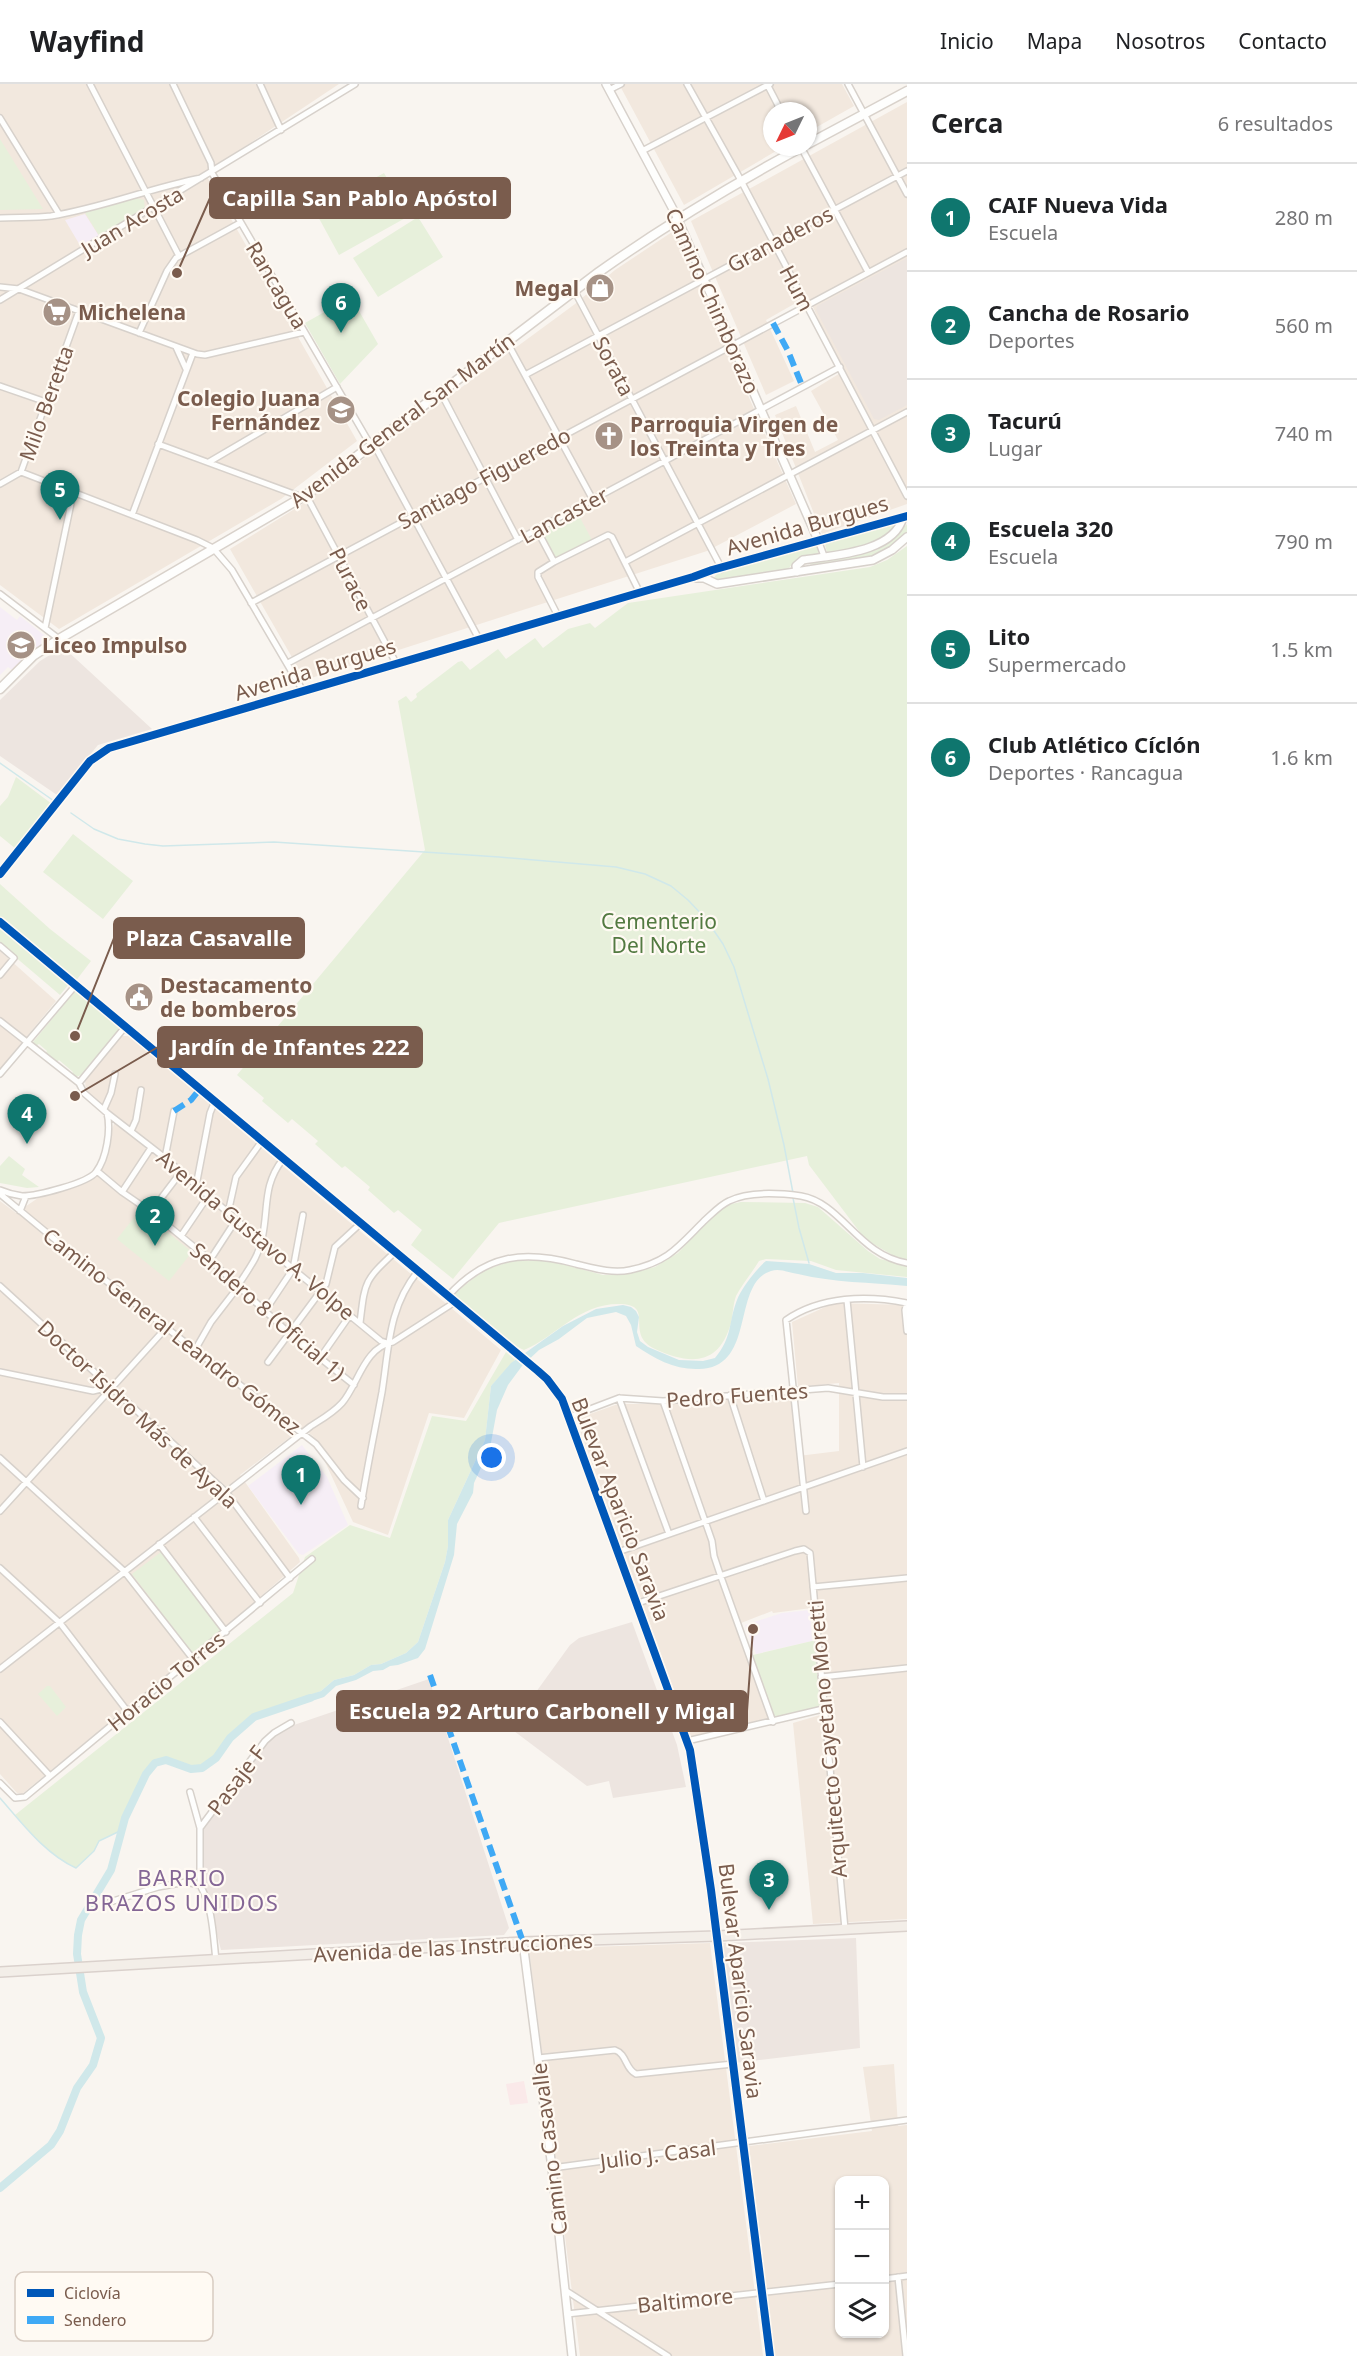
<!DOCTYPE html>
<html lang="es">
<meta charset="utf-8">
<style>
body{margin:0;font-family:"Noto Sans",sans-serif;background:#f6f6f6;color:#202124}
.controls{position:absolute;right:18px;bottom:18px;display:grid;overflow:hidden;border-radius:12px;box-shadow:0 2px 4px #0004}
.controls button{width:54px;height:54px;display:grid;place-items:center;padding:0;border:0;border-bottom:2px solid #e0e0e0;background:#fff;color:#202124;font:30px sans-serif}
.compass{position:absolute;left:763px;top:18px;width:54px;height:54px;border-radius:50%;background:#fff;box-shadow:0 2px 4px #0004;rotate:227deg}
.you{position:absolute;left:492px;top:1374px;width:21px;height:21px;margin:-15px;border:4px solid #fff;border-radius:50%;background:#1a73e8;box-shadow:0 0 0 9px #1a73e833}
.badge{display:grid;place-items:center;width:39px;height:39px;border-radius:50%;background:#0f766e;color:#fff;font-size:20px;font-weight:700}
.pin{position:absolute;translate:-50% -50px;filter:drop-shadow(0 2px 3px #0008)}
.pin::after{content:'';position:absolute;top:32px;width:21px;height:18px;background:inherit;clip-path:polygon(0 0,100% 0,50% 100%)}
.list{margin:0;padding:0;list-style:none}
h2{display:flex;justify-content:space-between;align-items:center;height:78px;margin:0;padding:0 24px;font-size:26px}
h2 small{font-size:20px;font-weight:400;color:#757577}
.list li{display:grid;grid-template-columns:39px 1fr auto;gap:18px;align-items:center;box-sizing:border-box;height:108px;padding:0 24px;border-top:2px solid #e0e0e0}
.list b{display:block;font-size:22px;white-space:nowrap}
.list p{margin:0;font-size:20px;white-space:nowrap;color:#757577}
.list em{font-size:20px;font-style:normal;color:#757577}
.icon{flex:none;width:33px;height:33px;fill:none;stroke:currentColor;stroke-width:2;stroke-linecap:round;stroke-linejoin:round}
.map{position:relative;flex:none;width:907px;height:2272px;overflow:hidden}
header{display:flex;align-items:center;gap:36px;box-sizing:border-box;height:84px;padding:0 30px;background:#fff;border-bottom:2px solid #e0e0e0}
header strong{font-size:28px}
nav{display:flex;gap:33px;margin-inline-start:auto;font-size:21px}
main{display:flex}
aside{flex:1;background:#fff}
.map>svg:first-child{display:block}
</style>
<header>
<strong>Wayfind</strong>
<nav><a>Inicio</a><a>Mapa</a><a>Nosotros</a><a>Contacto</a></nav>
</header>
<main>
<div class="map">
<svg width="907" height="2272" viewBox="0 0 907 2272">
<rect width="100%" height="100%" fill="#f9f5f0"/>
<path fill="#f2e8de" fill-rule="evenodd" d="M0 0H339L205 89 357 357 281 415 59 545 0 501Z
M619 0H842L854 22 808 48V27H772V63H783L684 121Z
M907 18V420L822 450 775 331 796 322 815 368 838 356 811 307 842 288 808 212 766 236 794 297 766 311 691 137Z
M675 146 796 420 707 467 305 596 230 465 301 421 575 220 615 186Z
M0 867 56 917 0 985Z
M122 952H129L501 1266 464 1334 429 1329 388 1451 353 1438 313 1352 302 1344 240 1391 299 1474 300 1478 217 1551 22 1710 17 1709 0 1690V1117L16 1129 38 1114 91 1096 98 1092 116 1033 86 1007 85 997Z
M834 1219 907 1221V1835L813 1840 793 1639 827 1629 819 1523 773 1529 772 1527 736 1541 769 1634 691 1653 576 1335 618 1320H659L790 1310 798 1372 839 1367V1299L798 1303 792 1238Z
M710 1859 763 2272H580L529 1865Z
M894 1980 898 2042 907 2041V2272H775L749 2062 872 2047 863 1983ZM840 2096H884V2250H840Z"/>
<path fill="#ede5e0" d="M907 174V321L879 336 874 335 816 226 817 222Z
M63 563 152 645 98 661 57 711 0 672V616L40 577Z
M632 1538 677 1661 686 1703 613 1714 609 1697 587 1702 510 1644 570 1561 579 1554Z
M429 1595 509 1844 504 1851 221 1866 203 1795 202 1744 267 1659 288 1643Z
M856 1854 860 1964 734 1979 720 1859Z"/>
<path fill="#f6eef6" d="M85 130 99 152 81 163 65 136Z
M0 523 17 536 20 532 49 555 12 586 8 583 0 591Z
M302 1361 327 1393 348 1441 303 1471 299 1470 248 1402Z
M810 1526 812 1557 756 1570 745 1541 782 1529Z"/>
<path fill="#fae9e9" d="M524 1997 528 2019 510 2021 506 2000Z"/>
<path fill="#e7f0db" d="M0 55 43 125 0 126Z
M384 89 409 132 339 171 315 127Z
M136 114 144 116 145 125 100 153 84 127Z
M418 133 443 173 378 213 353 174Z
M351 213 378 260 340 300 305 239Z
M577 428 592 456 555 475 540 447Z
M891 440 895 443C880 463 854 465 831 469L827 468 825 461 830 457Z
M907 440V449L897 459 872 474 810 481 813 477 877 466 893 455Z
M817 461 820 466 817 470 798 474 787 486 718 497 714 494 717 489Z
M907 462V1176L894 1172 865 1155 809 1081 807 1072 499 1139 453 1195 411 1161 422 1146 398 1126 394 1129 368 1106 370 1103 345 1082 342 1084 315 1060 318 1057 292 1035 288 1039 262 1017 264 1014 237 991 425 766 398 617 406 612 411 618 417 613 416 610 458 578 462 577 470 586 498 565 506 575 535 554 543 564 568 545 590 539 595 544 628 519 870 483 887 476Z
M16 693 52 720 16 765 0 752V722L8 713Z
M73 750 133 797 103 835 43 788Z
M0 800 50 845 91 877 75 898 0 834Z
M0 843 69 900 60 911 0 860Z
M76 906 118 943V948L81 991 76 993 71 991 73 988 59 976 56 979 45 970 47 967 39 960 36 962 33 958Z
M9 1072 25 1085 22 1091 39 1103 27 1104 0 1099V1082Z
M741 1118 805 1119 818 1123 868 1167 880 1175 907 1181V1193L836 1186 811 1177 766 1175 759 1177C752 1189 742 1200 736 1212 733 1220 733 1231 731 1239 719 1282 690 1281 655 1265 624 1250 655 1222 622 1220 580 1218 557 1252 524 1266L511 1260 455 1212 456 1208 483 1187 511 1177 547 1176 603 1191H620L655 1183 678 1169 722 1122Z
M140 1126 192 1168 169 1197 117 1155Z
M506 1268 515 1276 491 1302 485 1356 448 1436V1462L445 1478 418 1558 406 1569 381 1580 371 1581 354 1591 334 1596 321 1607 254 1633 230 1654 216 1674 202 1684 191 1685 166 1676 155 1680 146 1690 138 1710 129 1722 122 1746 99 1757 94 1767 76 1784C51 1773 33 1751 15 1731L293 1509 305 1473 350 1441 390 1454 432 1332 466 1337Z
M161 1468 223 1547 194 1571 132 1490Z
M812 1557H814L820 1621 817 1624 777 1633 772 1630 753 1571Z
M47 1602H50L66 1623 57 1632 38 1610Z"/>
<path fill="#d0e8ea" d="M766 1177 809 1180 836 1189H863L907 1194V1202C869 1198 835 1199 798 1190 789 1189 780 1184 771 1187 731 1199 757 1284 699 1285 675 1286 655 1275 636 1262L631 1241 626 1232 616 1228 587 1234 559 1255 539 1266 522 1282 508 1301 497 1326 490 1364 474 1399 473 1409 457 1440 454 1471 425 1565 418 1574 398 1581 390 1582 383 1586 373 1587 356 1596 336 1602 324 1613 312 1617 300 1616 305 1612 321 1607 334 1596 354 1591 371 1581 381 1580 406 1569 418 1558 445 1478 448 1462V1436L485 1356 491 1302 511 1279 563 1242 596 1225 623 1221 631 1223 636 1227 639 1233 637 1248 640 1257 648 1263 679 1276 703 1277 715 1274C733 1252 728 1239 737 1216 741 1205 757 1184 766 1177Z"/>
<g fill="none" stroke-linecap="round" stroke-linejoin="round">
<path stroke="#d0e8ea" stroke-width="1.5" d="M0 679 54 717
M71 729 94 745 118 755 145 760 163 762 274 758 499 773 616 783 645 790 671 802 688 816 706 835 723 860 734 883 768 995 784 1061 793 1109
M793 1114 799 1144 809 1179
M0 1714C22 1739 45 1770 76 1784L94 1767 99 1757 122 1746"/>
<path stroke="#d0e8ea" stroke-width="8" d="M0 2104 51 2061 60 2047 77 2004 93 1981 101 1954 83 1908 77 1870 78 1851 81 1836 111 1786 125 1734 146 1690 155 1679 166 1676 191 1685 202 1684 216 1674 230 1654 254 1633 310 1614"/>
<g stroke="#d7d1cb" stroke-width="8">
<path id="minor" d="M90 0 179 172
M173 0 211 79 212 89 367 355 377 366 479 555
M260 0 281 46
M687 0 738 91 907 412
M767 0 781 27
M848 0 907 110
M609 6 621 0
M0 34 59 130
M801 63 868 188
M642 67 770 0
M0 134C17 133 35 134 51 132 102 124 150 104 201 94
M0 203 19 205 197 270 205 271 304 248
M574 206 722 485
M0 216 355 0
M139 249 167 187 176 174 240 139
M507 258 593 416
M176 263 186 285
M525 291 907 87
M0 302 46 318
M441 309 518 456
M158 360 302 413
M209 378 337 303
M21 388 197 456 213 464 232 486 303 607
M0 400 21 388 79 227
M306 411 396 579
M132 431 193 269
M537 446 554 478
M818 456 824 472
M625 478 907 328
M0 510 59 555
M251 519 907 168
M558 532 538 493V488L554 478 608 451 612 453 640 509
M45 544 73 410
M288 579 840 283
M0 862 14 874 0 891
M0 937 79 999 84 1009 107 1029 165 1074 293 1185 381 1257 387 1259
M0 990 75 902
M79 999 125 943
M104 1025 111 1009 115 990
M131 1047 136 1036 141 1006
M165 1074 174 1027
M97 1087 122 1108 154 1130 210 1176 290 1250 354 1301
M196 1102 210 1029 215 1017
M0 1106C7 1109 15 1111 22 1112 37 1112 88 1099 96 1088 107 1074 111 1045 107 1029
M122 1108 151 1064
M0 1110 87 1182 316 1360 344 1396 363 1414
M20 1127 26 1112
M228 1129 236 1093 262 1057
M154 1130 162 1113 181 1088
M181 1152 208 1112
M210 1176 236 1136
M241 1197C250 1183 259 1171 262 1155 269 1124 262 1102 283 1075
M0 1202 226 1408 290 1494
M448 1212C486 1170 524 1166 576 1180 593 1184 612 1190 630 1186 668 1178 678 1163 704 1137 712 1130 720 1121 729 1117 749 1107 779 1109 801 1112 842 1119 858 1171 907 1179
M847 1216 863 1383
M907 1219 905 1226 907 1247
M265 1227 293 1185 303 1131
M360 1239C365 1197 364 1197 395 1168
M195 1266 211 1238 238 1203
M320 1274 350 1231
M268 1278 326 1200 335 1163 361 1139
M0 1288 93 1307 109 1303
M730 1311 764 1417
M619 1314 669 1450
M663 1317 712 1457 714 1472 721 1493 773 1638
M569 1333 619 1314 663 1317 828 1304 883 1313H907
M0 1374 124 1487 193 1575
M361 1422C367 1384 375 1346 382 1308 389 1264 388 1224 418 1187
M0 1427 166 1244
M806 1427 786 1236C821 1212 867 1211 907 1219
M194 1433 260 1519
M159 1460 226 1548
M618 1468 907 1367
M0 1484 60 1539 128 1628
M813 1503 907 1494
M638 1519 795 1467 804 1465 810 1469 845 1845
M0 1585 311 1342C322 1335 333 1329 342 1319 358 1301 364 1263 393 1258L455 1218
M821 1593 907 1584
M0 1638 50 1692
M687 1657 823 1625
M0 1699 15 1714 25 1713 312 1475
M190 1708 200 1744
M200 1801V1744L265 1657 274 1649 291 1639
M200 1801C213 1824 213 1851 216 1876
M110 1818 158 1803 186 1798 200 1801
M538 1974 615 1966C627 1970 625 1985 636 1990L733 1980
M552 2084 907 2036
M898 2193 906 2272
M884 2195 907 2192
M565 2206 668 2272
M567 2230 840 2200"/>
</g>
<g stroke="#d7d1cb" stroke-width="10">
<path id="tertiary" d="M606 0 675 129 818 456
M797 488 796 482 803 476C833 471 894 469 903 433
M696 494H704L717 500 873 476 892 466 907 453
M0 790 90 677 109 664 693 493 712 486 907 432
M0 838 538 1287 547 1295 562 1315 690 1666 711 1806 770 2272
M523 1858 552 2084 572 2272"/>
</g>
<g stroke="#d9d2cb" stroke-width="11">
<path id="secondary" d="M808 60 907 7
M0 605 33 572 59 555 306 411 599 188C664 142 732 101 802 63"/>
</g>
<g stroke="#dad1cc" stroke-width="12">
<path id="primary" d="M0 1888 523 1858 717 1852 907 1842"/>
</g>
<use href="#minor" stroke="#fefefd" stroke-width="5"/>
<use href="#tertiary" stroke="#fefefd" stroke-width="7"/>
<use href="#secondary" stroke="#fefefd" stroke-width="8"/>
<use href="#primary" stroke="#f3eee8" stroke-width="9"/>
<path stroke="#3fa9f5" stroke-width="6" stroke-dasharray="12 6" stroke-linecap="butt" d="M773 239 788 267 803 304
M174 1027 191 1016 200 1005
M430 1591 523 1858"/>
<g stroke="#fffaf3" stroke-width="11">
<path id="cycleway" d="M0 790 90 677 109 664 693 493 712 486 907 432
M0 838 538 1287 547 1295 562 1315 690 1666 711 1806 770 2272"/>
</g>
<use href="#cycleway" stroke="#0057b8" stroke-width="8"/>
</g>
<defs>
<g id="shop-disc" transform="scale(1.5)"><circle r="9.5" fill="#a69286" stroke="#fffaf3"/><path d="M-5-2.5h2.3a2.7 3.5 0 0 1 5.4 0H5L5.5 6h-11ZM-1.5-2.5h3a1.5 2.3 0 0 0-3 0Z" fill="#fff"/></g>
<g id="supermarket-disc" transform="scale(1.5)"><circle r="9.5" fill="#a69286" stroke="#fffaf3"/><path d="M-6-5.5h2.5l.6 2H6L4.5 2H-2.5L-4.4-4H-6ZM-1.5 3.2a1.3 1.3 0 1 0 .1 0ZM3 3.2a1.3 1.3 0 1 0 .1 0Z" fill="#fff"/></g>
<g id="school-disc" transform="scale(1.5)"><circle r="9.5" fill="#a69286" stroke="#fffaf3"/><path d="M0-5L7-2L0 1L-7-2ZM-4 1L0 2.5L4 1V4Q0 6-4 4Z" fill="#fff"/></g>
<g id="church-disc" transform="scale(1.5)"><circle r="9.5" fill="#a69286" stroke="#fffaf3"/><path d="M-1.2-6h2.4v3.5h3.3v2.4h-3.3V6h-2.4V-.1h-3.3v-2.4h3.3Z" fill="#fff"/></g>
<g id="civic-disc" transform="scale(1.5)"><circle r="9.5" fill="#a69286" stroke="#fffaf3"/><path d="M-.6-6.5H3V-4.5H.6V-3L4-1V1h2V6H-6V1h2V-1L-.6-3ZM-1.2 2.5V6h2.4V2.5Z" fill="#fff"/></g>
</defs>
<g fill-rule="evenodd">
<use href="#shop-disc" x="600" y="204"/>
<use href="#supermarket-disc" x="57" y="228"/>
<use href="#school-disc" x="341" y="326"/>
<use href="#church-disc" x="609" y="352"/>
<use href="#school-disc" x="21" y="561"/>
<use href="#civic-disc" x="139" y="913"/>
</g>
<g text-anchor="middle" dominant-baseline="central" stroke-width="4.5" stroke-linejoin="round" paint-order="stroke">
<g font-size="21" fill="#7a5c4d" stroke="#fffaf3">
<text transform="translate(132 137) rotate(-31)">Juan Acosta</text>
<text transform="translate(780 155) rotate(-28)">Granaderos</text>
<text transform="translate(277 201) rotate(59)">Rancagua</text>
<text transform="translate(797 204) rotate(62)">Hum</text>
<text transform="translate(713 217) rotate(66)">Camino Chimborazo</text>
<text transform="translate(614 282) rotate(62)">Sorata</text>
<text transform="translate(46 319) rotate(-70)">Milo Beretta</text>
<text transform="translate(402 336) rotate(-37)">Avenida General San Martín</text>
<text transform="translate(484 394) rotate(-28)">Santiago Figueredo</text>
<text transform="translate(564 431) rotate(-28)">Lancaster</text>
<text transform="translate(807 441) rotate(-16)">Avenida Burgues</text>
<text transform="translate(351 495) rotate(63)">Purace</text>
<text transform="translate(315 585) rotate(-17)">Avenida Burgues</text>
<text transform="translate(256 1151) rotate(40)">Avenida Gustavo A. Volpe</text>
<text transform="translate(268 1227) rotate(41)">Sendero 8 (Oficial 1)</text>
<text transform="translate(172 1247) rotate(38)">Camino General Leandro Gómez</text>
<text transform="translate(737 1311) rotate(-4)">Pedro Fuentes</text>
<text transform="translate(138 1330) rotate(43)">Doctor Isidro Más de Ayala</text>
<text transform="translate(621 1425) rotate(69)">Bulevar Aparicio Saravia</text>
<text transform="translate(166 1597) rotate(-39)">Horacio Torres</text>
<text transform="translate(827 1655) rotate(-95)">Arquitecto Cayetano Moretti</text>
<text transform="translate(236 1696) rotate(-53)">Pasaje F</text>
<text transform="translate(453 1863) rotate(-3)">Avenida de las Instrucciones</text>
<text transform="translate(741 1897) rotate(83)">Bulevar Aparicio Saravia</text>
<text transform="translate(549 2065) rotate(-97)">Camino Casavalle</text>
<text transform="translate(658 2070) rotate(-7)">Julio J. Casal</text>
<text transform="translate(685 2216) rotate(-6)">Baltimore</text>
</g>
<g font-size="21" font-weight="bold" fill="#7a5c4d" stroke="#fffaf3" text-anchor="start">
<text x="579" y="204" text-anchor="end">Megal</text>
<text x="78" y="228">Michelena</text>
<text x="320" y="314" text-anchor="end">Colegio Juana<tspan x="320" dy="24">Fernández</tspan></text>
<text x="630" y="340">Parroquia Virgen de<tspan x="630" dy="24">los Treinta y Tres</tspan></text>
<text x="42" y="561">Liceo Impulso</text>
<text x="160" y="901">Destacamento<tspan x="160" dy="24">de bomberos</tspan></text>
</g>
<g font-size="21" fill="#537a41" stroke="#fffaf3">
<text x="659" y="837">Cementerio<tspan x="659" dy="24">Del Norte</tspan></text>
</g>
<g font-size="22" letter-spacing="1.5" fill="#846695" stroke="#fffaf3">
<text x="182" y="1793">BARRIO<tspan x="182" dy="25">BRAZOS UNIDOS</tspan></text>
</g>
</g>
<rect x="15" y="2188" width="198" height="69" rx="9" fill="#fffaf3" stroke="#d7cbc1" stroke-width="1.5"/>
<rect x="27" y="2205" width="27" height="8" fill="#0057b8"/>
<rect x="27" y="2232" width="27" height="8" fill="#3fa9f5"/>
<g font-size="16" fill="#7a5c4d">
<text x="64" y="2215">Ciclovía</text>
<text x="64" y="2242">Sendero</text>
</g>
<path fill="none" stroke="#7a5c4d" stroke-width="2" d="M177 189L210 114M75 952L114 854M75 1012L158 963M753 1545L747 1627"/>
<g fill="#7a5c4d" stroke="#fffaf3" stroke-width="2">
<circle cx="177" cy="189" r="6"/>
<circle cx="75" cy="952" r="6"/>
<circle cx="75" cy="1012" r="6"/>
<circle cx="753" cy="1545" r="6"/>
</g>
<g fill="#7a5c4d" stroke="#7a5c4d" stroke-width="2">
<rect x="210" y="94" width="300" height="40" rx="6"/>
<rect x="114" y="834" width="190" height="40" rx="6"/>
<rect x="158" y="943" width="264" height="40" rx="6"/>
<rect x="337" y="1607" width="410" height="40" rx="6"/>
</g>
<g font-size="22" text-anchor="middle" font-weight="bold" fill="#fff">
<text x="360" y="122">Capilla San Pablo Apóstol</text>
<text x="209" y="862">Plaza Casavalle</text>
<text x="290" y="971">Jardín de Infantes 222</text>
<text x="542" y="1635">Escuela 92 Arturo Carbonell y Migal</text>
</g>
</svg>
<div class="controls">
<button>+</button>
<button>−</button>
<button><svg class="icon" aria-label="layers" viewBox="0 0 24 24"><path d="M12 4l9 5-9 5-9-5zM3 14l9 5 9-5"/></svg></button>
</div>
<svg class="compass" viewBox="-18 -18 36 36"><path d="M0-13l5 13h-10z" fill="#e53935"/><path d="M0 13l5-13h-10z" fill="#757577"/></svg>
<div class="you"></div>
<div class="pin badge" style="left:301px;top:1421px">1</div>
<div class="pin badge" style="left:155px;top:1162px">2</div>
<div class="pin badge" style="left:769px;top:1826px">3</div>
<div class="pin badge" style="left:27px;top:1060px">4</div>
<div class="pin badge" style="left:60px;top:436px">5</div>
<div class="pin badge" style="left:341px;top:249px">6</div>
</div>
<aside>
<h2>Cerca<small>6 resultados</small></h2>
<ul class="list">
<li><span class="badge">1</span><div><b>CAIF Nueva Vida</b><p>Escuela</p></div><em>280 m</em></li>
<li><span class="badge">2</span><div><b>Cancha de Rosario</b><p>Deportes</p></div><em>560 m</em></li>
<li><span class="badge">3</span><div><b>Tacurú</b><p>Lugar</p></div><em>740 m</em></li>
<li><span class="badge">4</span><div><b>Escuela 320</b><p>Escuela</p></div><em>790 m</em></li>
<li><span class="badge">5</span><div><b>Lito</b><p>Supermercado</p></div><em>1.5 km</em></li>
<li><span class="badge">6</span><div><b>Club Atlético Cíclón</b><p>Deportes · Rancagua</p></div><em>1.6 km</em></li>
</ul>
</aside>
</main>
